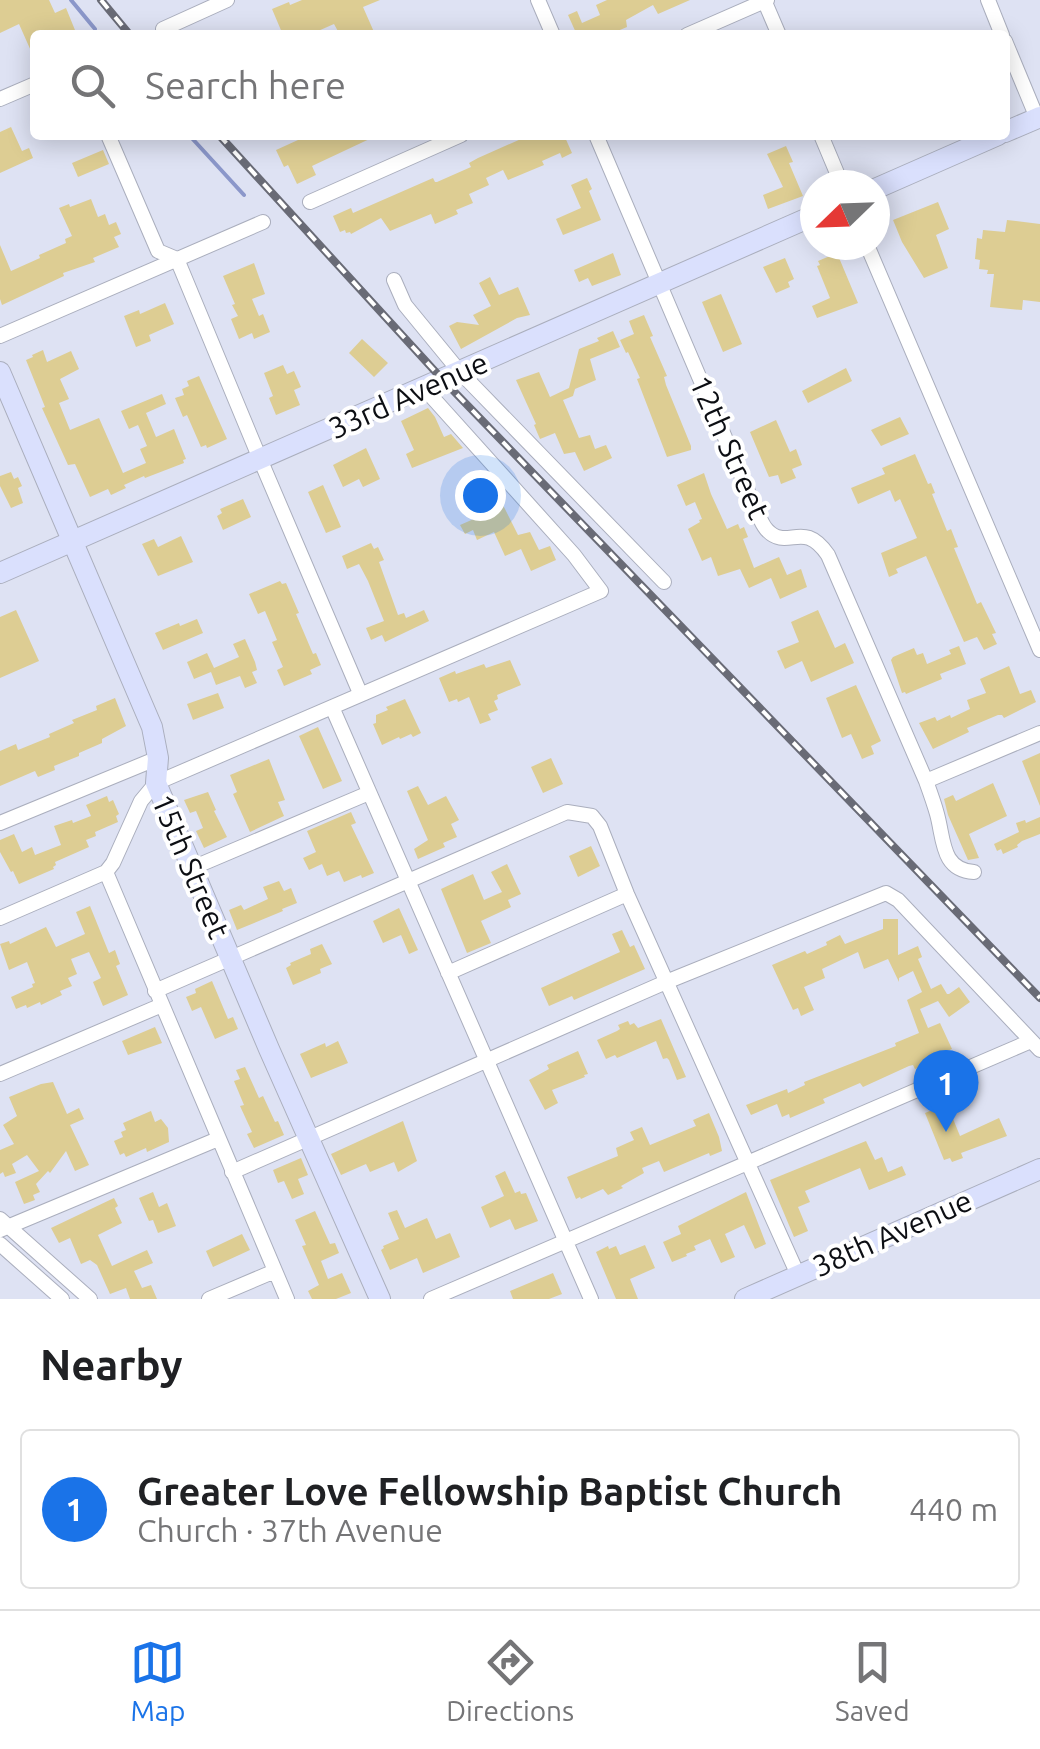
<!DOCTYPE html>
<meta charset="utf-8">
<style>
body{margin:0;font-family:Ubuntu,sans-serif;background:#f2f2f2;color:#202124}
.compass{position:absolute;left:800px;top:170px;width:90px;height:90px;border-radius:50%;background:#fff;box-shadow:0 5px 25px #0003;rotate:247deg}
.you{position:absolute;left:480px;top:495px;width:35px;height:35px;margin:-25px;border:8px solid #fff;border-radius:50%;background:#1a73e8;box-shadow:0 0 0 15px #1a73e833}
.badge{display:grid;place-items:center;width:65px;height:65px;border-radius:50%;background:#1a73e8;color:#fff;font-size:32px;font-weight:700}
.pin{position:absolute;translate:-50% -82px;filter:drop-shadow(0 2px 5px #0008)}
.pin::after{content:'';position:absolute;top:52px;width:35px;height:30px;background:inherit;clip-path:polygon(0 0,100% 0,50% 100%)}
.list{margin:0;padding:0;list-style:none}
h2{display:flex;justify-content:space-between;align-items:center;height:130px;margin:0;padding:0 40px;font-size:42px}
h2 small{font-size:32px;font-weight:400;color:#757577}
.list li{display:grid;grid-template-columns:65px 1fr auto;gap:30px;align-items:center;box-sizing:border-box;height:160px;margin:0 20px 20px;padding:0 20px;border:2px solid #e0e0e0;border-radius:10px}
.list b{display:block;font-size:38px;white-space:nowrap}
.list p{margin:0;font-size:32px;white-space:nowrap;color:#757577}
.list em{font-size:32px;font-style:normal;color:#757577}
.icon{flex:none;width:55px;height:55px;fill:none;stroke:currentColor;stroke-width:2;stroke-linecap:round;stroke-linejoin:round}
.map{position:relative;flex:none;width:1040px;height:1299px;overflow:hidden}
.search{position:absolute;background:#fff;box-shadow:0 5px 25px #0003;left:30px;right:30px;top:30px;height:110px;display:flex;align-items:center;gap:25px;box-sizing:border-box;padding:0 35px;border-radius:10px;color:#757577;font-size:38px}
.sheet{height:310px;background:#fff}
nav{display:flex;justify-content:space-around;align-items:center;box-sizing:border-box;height:140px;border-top:2px solid #e0e0e0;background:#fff;font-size:28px;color:#757577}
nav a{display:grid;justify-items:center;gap:5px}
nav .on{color:#1a73e8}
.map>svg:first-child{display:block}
</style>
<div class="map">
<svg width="1040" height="1299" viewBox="0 0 1040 1299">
<rect width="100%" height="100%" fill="#dee2f3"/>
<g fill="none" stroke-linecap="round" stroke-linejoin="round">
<path stroke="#8b97ca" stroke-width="4" d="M71 0 95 29
M189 135 244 195"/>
</g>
<path fill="#ddcd93" d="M0 0H49L55 13 66 8 77 35H35V60L19 24 0 33Z
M302 0H380L363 7 374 32 367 35H340L334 24 309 35H283L272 9 289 2 290 5Z
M607 0H690L658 14 653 5 626 20 627 27 608 35H577L568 15 577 11 582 23 600 15 596 5Z
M11 127 22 151 29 148 33 158 0 173V132Z
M309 135H378L312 166 316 175 297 184 288 165 284 167 276 150Z
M530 135H564L572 153 562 158 560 153 542 161 544 165 508 180 503 170 486 178 489 185 469 194 473 203 456 210 458 214 435 224 431 214 390 231 381 218 351 234 350 232 346 233 345 230 340 232 333 216 351 208 353 213 433 178 435 182H437L471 167 469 163 478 158Z
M786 146 793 162 789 163 803 196 768 209 763 195 783 187 767 154Z
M103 150 109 164 78 177 72 163Z
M587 178 592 189 589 191 601 220 563 235 556 219 581 208 571 185Z
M91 199 98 217 105 214 109 225 116 222 121 234 114 237 119 247 93 258 95 262 63 273 64 276 2 305 0 299V245L11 271 40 258 39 255 66 243 65 239 72 236 59 208 69 204 70 207Z
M938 202 949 229 936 235 948 268 924 278 902 242 893 220Z
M1007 220 1040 224V302L1023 300 1022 310 990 307 994 274H987L988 270 979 269 980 260 975 259 977 238 982 239 983 230 1005 232Z
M613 253 621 275 592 286 588 278 579 282 574 270Z
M837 253 858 303 817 318 812 306 830 298 817 266 820 265 818 261Z
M785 258 794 279 788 282 790 287 776 293 763 267Z
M254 263 265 294 252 299 259 316 263 314 270 332 254 339 252 333 239 339 231 319 238 316 232 305 235 304 223 276Z
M490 277 499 295 518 287 530 315 517 318 461 349 449 326 457 322 479 325 473 315 491 306 479 283Z
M721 294 742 344 723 352 702 302Z
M165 303 174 324 149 335 151 341 136 347 124 316 139 310 140 314Z
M644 315 653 336 650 337 667 376 664 377 666 385 691 446V450L667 457 637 379 640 378 628 352 626 353 620 340 634 334 629 321Z
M613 331 620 347 590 359 596 380 575 389 573 396 563 400 579 438 590 435 595 449 606 445 612 458 584 471 575 452 564 454 555 433 540 439 534 425 536 424 516 380 539 372 550 397 569 388 579 349 599 341 597 338Z
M362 339 388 363 374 377 349 353Z
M43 350 47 362 71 351 79 369 60 379 69 399 59 403 70 430 99 418 123 473 146 463 140 449 147 446 138 425 129 429 121 411 162 394 166 404 146 413 156 437 174 429 186 459 183 460 184 463 145 478 144 476 124 485 126 488 111 495 108 489 90 497 75 464 68 465 42 408 45 407 26 360 33 357 32 355Z
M283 365 287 374 294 371 301 387 294 390 300 405 276 415 269 398 273 396 264 373Z
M846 368 852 381 808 403 802 391Z
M199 376 227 439 207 448 206 445 201 447 187 415 183 417 175 398 184 395 182 389 189 386 187 381Z
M428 408 435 417 444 437 451 434 463 448 412 468 406 454 414 450 401 421Z
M900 417 909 434 881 446 871 430Z
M776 420 790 452 796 449 802 465 792 469 796 478 781 484 778 475 769 477 750 432Z
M366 448 380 479 363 487 359 479 343 487 333 465Z
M915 454 928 484 931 483 935 493 932 494 947 531 951 529 958 547 954 548 977 604 981 602 996 633 992 634 997 644 984 650 977 637 964 642 926 556 896 569 898 573 889 577 881 553 917 538 900 499 895 502 890 490 858 504 851 488 885 474 882 468Z
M11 472 14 479 18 477 22 486 18 488 23 503 11 508 0 486V476Z
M704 473 711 494 727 529 738 524 740 529 744 527 748 537 743 539 754 568 779 557 787 575 801 569 807 587 780 599 771 578 749 588 740 569 718 576 711 557 702 561 688 529 700 522 699 520 702 519 695 502 686 506 677 485Z
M491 483 493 487 496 485 501 496 499 497 518 535 530 532 539 550 550 546 556 560 531 571 521 549 505 556 494 532 477 540 473 530 465 534 460 525 476 518 471 505 474 504 472 500 476 498 473 490Z
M323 485 341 527 326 533 308 492Z
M243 499 251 517 223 530 217 516 222 513 220 509Z
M181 536 193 562 158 576 142 544 154 539 158 547Z
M371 543 374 549 378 547 384 560 379 562 398 615 404 613 406 618 424 610 429 621 385 642 382 635 371 640 366 628 384 621 368 581 359 564 347 569 342 556Z
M280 581 282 584 286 583 299 613 296 614 313 654 316 653 321 665 310 670 312 674 284 686 277 670 283 667 272 642 277 640 265 611 258 614 249 594Z
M16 610 39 661 0 678V617Z
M818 610 835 648 845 643 854 663 811 682 802 661 785 669 777 651 799 642 791 622Z
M197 619 203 633 163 650 155 633 179 623 180 626Z
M245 639 255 662 257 670 252 672 257 683 245 688 240 676 216 685 211 672 194 679 187 662 207 653 214 668 239 657 233 644Z
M959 646 966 664 940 674 942 679 906 694 905 692 902 693 891 660 893 657 914 648 917 655 923 653 927 664 951 654 949 650Z
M510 660 521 685 497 695 498 699 494 701 498 710 488 714 491 720 480 724 469 697 458 702 457 699 449 702 439 678 455 671 456 674 484 664 486 668Z
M1009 666 1020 694 1031 690 1036 702 1004 718 1002 715H998L967 728 969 732 933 749 919 723 935 717 937 721 950 715 951 718 970 709 967 700 986 693 980 679Z
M856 685 881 741 871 746 874 754 862 759 851 734 842 738 826 698Z
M218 693 224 708 193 720 187 704Z
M115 698 126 726 102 739V743L79 753V756L54 766 55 770 38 777 35 771 0 786V751L16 744 18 750 50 737 49 734 74 723 72 720 97 710 96 706Z
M405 699 421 733 413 737 411 734 400 739 399 737 382 745 373 724 376 723V715L388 710 386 707Z
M318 727 342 781 323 789 299 736Z
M1040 753V806L1022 761Z
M551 758 563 784 543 793 531 767Z
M269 759 285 800 278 802 284 816 250 832 233 794 237 792 230 775Z
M993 783 1007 816 969 834 979 858 968 860 948 815 944 799 953 795 956 801Z
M418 786 428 805 446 796 459 820 451 824 457 837 443 843 445 847 418 859 414 849 428 840 407 791Z
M208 792 216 810 214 811 227 837 204 848 196 831 203 828 196 811 190 813 184 800Z
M107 796 109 802 113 800 119 814 116 816 118 822 95 832 96 836 86 840 89 847 55 862 56 865 53 867 54 869 19 884 13 871 11 872 0 852V840L14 834 22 852 32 847 35 855 61 845 54 826 72 820 73 823 91 816 86 805Z
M351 812 356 823 351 825 374 873 362 878 361 875 344 882 339 871 327 876 322 864 309 870 303 858 316 852 307 831Z
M1040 817V834L1022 841 1017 845 1018 847 1003 854 1001 849 997 851 994 844 1019 832 1016 823 1025 820 1026 823Z
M591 846 600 866 578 877 569 856Z
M507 864 521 894 508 900 511 907 481 921 491 943 467 953 441 889 473 874 484 900 502 892 491 872Z
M279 881 284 891 291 888 297 903 282 909 283 911 237 930 229 910 241 905 244 910 268 899 263 887Z
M90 906 109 953 115 950 120 964 116 966 128 995 103 1006 93 982 101 978 89 952 71 959 77 974 68 978 72 986 60 991 62 995 41 1005 40 1002 27 1008 26 1005 16 1009 11 997 33 987 32 984 35 983 27 962 9 970 0 944 9 941 10 944 46 927 56 947 85 934 76 912Z
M399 908 418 950 409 954 401 935 383 943 373 921Z
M883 919H898V955L918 946 922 957 918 959 931 989 941 984 947 994H949L959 987 970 1002 949 1017 938 1001 920 1009 928 1028 940 1023 952 1049 947 1051 949 1055 915 1069 913 1065 909 1066 863 1087 860 1083 823 1099 825 1103 790 1118 789 1114 782 1117 777 1104 751 1115 746 1105 787 1089 788 1093 805 1085 804 1082 896 1046 895 1043 919 1033 907 1000 922 992 913 971 899 978V982L888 959 864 969 858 952 822 969 825 978 804 987 814 1010 801 1016 798 1008 793 1010 772 965 805 951 807 954 827 945 826 942 840 935 845 944 883 929Z
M622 930 630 947 634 945 645 969 574 1000 572 996 549 1006 541 988 620 952 612 934Z
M322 944 332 964 320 969 321 973 293 985 286 968 291 965 290 963 311 954 310 949Z
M212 981 228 1019 233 1017 238 1029 215 1039 201 1007 192 1011 186 997 196 993 195 989Z
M661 1019 686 1077 677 1080 669 1060 667 1058 663 1059 656 1041 617 1058 615 1055 606 1059 597 1040 617 1031 620 1029 618 1025 628 1021 630 1025 634 1023 638 1028Z
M155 1027 162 1043 128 1055 122 1041Z
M338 1041 348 1063 311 1078 300 1054 325 1043 326 1047Z
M578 1051 588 1074 584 1075 585 1077 552 1090 558 1103 545 1110 529 1080 549 1069 547 1065Z
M245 1067 259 1098 263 1096 275 1122 278 1121 284 1135 254 1148 247 1134 252 1132 240 1106 244 1105 234 1081 240 1079 236 1070Z
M53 1082 67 1114 79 1108 84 1119 70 1125 89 1165 75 1171 66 1151 50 1173 48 1171 36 1184 40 1192 33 1195 35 1200 24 1204 15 1182 39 1171 27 1155 12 1164 16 1173 5 1177 3 1172 0 1174V1150L14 1144 3 1125 17 1116 9 1097 41 1084Z
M947 1104 960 1136 999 1118 1007 1136 961 1153 963 1158 952 1162 950 1158 944 1160 925 1113Z
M151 1111 155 1122 161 1119 168 1128 169 1142 147 1152 146 1148 126 1157 124 1153 120 1155 114 1141 123 1137 121 1132 126 1130 123 1123Z
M709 1113 719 1137 722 1151 710 1156 709 1153 664 1172 659 1161 642 1168 644 1173 621 1186 623 1188 608 1195 603 1189 581 1199 580 1197 576 1199 567 1177 618 1156 616 1148 634 1140 630 1132 642 1127 650 1145 696 1126 693 1120Z
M403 1121 417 1161 398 1172 394 1162 370 1172 366 1164 341 1175 331 1154Z
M866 1141 875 1160 882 1157 888 1172 902 1166 906 1175 869 1190 860 1168 805 1191 810 1202 798 1207 808 1231 794 1237 770 1180Z
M301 1158 308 1175 298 1179 304 1194 292 1199 284 1181 278 1183 273 1170Z
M505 1171 515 1193 520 1191 521 1194 526 1193 538 1221 515 1230 510 1219 490 1228 481 1207 504 1196 495 1176Z
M153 1192 159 1207 167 1203 176 1226 158 1233 153 1220 149 1221 139 1198Z
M746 1192 766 1244 755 1249 744 1225 725 1234 735 1257 721 1263 710 1239 694 1246 696 1250 686 1254 687 1256 672 1262 663 1242 681 1234 678 1226Z
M114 1198 118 1206 115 1208 122 1223 98 1235 112 1266 147 1250 153 1263 134 1271 142 1288 151 1285 157 1299H130L126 1288 110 1294 97 1265 90 1260 81 1264 70 1238 59 1243 51 1228Z
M397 1210 405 1228 427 1218 436 1239 450 1233 460 1257 423 1273 417 1258 390 1270 381 1250 384 1248 383 1246 399 1239 388 1213Z
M315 1211 330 1244 335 1243 339 1253 321 1261 328 1279 342 1273 351 1293 336 1299H312L308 1291 319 1285 302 1246 306 1245 295 1220Z
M242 1234 250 1250 213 1267 206 1251Z
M645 1245 655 1268 630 1279 638 1299H616L596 1252 608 1246 609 1249 616 1246 620 1255Z
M553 1273 562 1294 549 1299H513L510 1291Z"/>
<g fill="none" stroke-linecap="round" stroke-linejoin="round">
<g stroke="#aaaebd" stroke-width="16">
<path id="street" d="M538 0 553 35
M764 0 779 35
M988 0 1002 35
M163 29 227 0
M687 35 767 0
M1005 41 1037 118
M0 99 35 84
M108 135 158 251 177 259 260 459 360 693
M596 135 758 515C761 520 763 526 767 530 788 552 803 518 828 555L926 781C930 792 934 803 937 814 944 839 941 870 974 872
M821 135 842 185
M310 202 461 135
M867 245 1040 650
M394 280 405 305 460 372 664 582
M0 336 263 222
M332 707 591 1299
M926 781 1040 733
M0 823 158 758
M192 868 369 793
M106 872 287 1299
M0 918 106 872 113 863 141 801 156 783 601 591 574 555 423 387
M448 973 627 894
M155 991 567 812 592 816 600 826 627 894 798 1275
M0 1074 162 1005
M232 1172 666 982 886 893 898 900 1040 1050
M0 1219 90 1299
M0 1230 218 1139
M0 1244 62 1299
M209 1299 275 1271
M431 1299 1031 1041"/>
</g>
<g stroke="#aaaebd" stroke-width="22">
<path id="secondary" d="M1005 132 1040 117
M875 189 998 135
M0 372 152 727 158 758 156 783 269 1049 380 1299
M0 573 815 215
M745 1299 1040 1169"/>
</g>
<use href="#street" stroke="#fff" stroke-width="14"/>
<use href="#secondary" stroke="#dae0fd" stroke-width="20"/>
<g stroke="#696b76" stroke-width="8">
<path id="rail" d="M101 0 130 35
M219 135 443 380 1040 998"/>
</g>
<use href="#rail" stroke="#fff" stroke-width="4" stroke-dasharray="11" stroke-linecap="butt"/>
</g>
<g text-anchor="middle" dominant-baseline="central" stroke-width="8" stroke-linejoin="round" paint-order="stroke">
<g font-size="30" fill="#0c0e13" stroke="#fff">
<text transform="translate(408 395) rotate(-24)">33rd Avenue</text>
<text transform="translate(730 447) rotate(66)">12th Street</text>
<text transform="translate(191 866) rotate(67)">15th Street</text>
<text transform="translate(892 1233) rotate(-24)">38th Avenue</text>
</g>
</g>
</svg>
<svg class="compass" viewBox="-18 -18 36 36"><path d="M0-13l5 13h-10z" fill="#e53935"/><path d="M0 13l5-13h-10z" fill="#757577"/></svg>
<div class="you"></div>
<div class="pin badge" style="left:946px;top:1132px">1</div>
<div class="search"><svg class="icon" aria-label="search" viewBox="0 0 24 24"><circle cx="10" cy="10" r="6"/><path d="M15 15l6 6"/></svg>Search here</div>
</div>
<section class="sheet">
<h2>Nearby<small></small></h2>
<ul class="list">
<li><span class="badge">1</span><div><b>Greater Love Fellowship Baptist Church</b><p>Church · 37th Avenue</p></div><em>440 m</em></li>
</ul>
</section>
<nav>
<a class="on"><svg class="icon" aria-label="map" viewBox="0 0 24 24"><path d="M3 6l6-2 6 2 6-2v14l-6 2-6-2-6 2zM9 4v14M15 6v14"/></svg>Map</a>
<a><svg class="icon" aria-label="directions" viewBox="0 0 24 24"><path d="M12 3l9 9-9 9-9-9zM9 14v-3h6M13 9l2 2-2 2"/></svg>Directions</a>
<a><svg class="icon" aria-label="saved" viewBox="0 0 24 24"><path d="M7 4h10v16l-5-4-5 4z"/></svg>Saved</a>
</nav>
